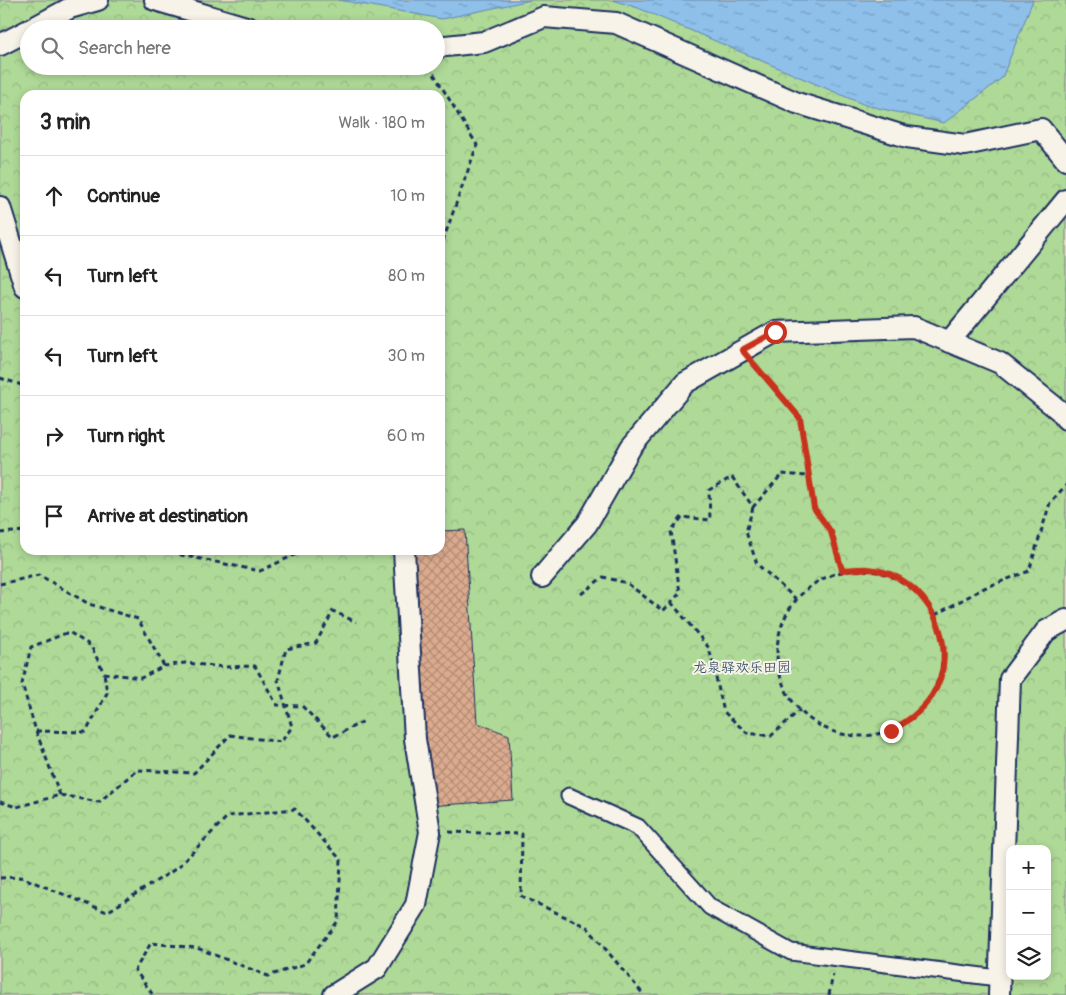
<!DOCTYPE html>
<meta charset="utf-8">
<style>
body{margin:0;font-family:Pangolin,"LXGW WenKai TC",sans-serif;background:#f2f2f2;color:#222}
.controls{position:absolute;right:15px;bottom:15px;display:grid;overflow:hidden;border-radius:10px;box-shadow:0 2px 8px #0003}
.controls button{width:45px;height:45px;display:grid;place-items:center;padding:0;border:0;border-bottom:1px solid #e0e0e0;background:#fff;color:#222;font:25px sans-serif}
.stop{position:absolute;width:15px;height:15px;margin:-11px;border:4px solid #c8321e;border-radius:50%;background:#fff}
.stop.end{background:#c8321e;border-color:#fff;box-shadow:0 1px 5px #0008}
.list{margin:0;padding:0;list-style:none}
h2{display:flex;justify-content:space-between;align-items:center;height:65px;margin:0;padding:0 20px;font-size:21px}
h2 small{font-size:16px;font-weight:400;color:#767676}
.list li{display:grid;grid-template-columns:32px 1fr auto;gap:15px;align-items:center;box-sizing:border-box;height:80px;padding:0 20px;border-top:1px solid #e0e0e0}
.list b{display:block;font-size:19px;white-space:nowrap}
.list em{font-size:16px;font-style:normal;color:#767676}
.icon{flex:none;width:28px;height:28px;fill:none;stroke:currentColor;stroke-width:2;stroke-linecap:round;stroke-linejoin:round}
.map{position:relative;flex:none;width:1066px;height:995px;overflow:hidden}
.search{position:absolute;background:#fff;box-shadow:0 2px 8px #0003;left:20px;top:20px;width:425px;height:55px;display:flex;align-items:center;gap:12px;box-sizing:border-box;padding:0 18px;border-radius:28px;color:#767676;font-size:19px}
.panel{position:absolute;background:#fff;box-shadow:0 2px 8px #0003;left:20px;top:90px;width:425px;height:465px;border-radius:15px}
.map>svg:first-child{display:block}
</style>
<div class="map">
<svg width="1066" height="995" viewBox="0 0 1066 995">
<defs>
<pattern id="park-crowns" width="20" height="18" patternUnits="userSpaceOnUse" patternTransform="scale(1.25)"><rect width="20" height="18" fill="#afd997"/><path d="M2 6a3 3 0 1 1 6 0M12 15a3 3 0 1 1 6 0" fill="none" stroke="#96bb85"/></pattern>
<pattern id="water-ripples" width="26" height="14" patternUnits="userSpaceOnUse" patternTransform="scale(1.25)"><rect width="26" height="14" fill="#8ec0ea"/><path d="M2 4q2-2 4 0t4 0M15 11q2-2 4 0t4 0" fill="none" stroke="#739cc1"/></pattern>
<pattern id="building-cross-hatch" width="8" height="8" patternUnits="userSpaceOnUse" patternTransform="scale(1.25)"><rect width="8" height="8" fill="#dcab8e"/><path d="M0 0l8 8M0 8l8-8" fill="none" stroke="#b28c77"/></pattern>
</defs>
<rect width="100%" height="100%" fill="#efddcd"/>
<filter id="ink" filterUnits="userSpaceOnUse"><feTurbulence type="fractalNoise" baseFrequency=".02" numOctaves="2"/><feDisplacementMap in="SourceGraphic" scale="10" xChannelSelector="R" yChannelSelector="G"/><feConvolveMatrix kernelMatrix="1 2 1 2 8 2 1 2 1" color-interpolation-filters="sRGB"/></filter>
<g filter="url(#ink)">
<path fill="url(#park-crowns)" stroke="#65847a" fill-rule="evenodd" d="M0 0H1066V995H0ZM29 29H436V66H29ZM25 95H440V550H25ZM1010 849H1047V976H1010Z"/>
<path fill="url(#water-ripples)" stroke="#6086b2" d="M339 0H531L442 19Z
M613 0H1033L1002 78 944 123 865 105 638 8Z"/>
<path fill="url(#building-cross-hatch)" stroke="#1b2f5e" d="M465 530 477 723 509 735 513 800 428 806 412 550H440V531Z"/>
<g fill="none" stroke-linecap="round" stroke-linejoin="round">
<g stroke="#1b2f5e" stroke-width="19">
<path id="pedestrian" d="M569 796 638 827 710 907 791 952 998 978"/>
</g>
<g stroke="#1b2f5e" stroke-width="24">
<path id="minor" d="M155 0 253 29
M31 29 70 8 98 0
M0 45 29 30
M436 47 484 42 544 17 616 23 797 103 907 137 965 145 1041 129 1066 160
M0 207 25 287
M949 342 1066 200
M542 577 587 524 631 447 685 383 775 332 914 327 1000 363 1060 411 1066 419
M334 995 377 968 416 905 430 832 415 739 404 550
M999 995 1010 679 1046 631 1066 620"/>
</g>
<path stroke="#1b2f5e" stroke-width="3" stroke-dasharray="5 4" stroke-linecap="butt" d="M429 66 477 145 440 249
M755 366 800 418 814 508 831 532 842 570
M0 378 25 386
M753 507 746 532 757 564 796 599
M0 533 25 531
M172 550 181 555 260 571 305 550
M777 653a83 83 0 1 1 166 0a83 83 0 1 1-166 0Z
M0 584 39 575 89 604 138 619 164 666
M581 594 603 577 627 583 663 611 680 593 671 531 682 517 710 520 709 490 732 477 753 507 782 474 807 476
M671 602 709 648 724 712 747 733 771 736 800 710
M935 615 984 588 1029 571 1050 503 1066 485
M36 731 86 732 107 693 104 673
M60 795 36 731 22 684 31 647 69 632 91 646 104 673 141 678 164 666 185 663 224 667 255 666 277 705 302 706 333 737 366 720
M0 802 17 807 60 795 99 802 137 770 194 773 230 735 281 742 292 727 278 680 286 649 316 643 333 611 356 622
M449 832 522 834 521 896 587 927 644 995
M0 878 21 877 107 912 177 868 228 816 295 809 341 860 338 921 305 964 268 976 197 948 151 943 135 970 153 995
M829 995 833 974"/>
<use href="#pedestrian" stroke="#f7f3e8" stroke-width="15"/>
<use href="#minor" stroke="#f7f3e8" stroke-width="20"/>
</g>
</g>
<g fill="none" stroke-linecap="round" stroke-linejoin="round" filter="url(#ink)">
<path stroke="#c8321e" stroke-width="6" d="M775 332 742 350 800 418 814 508 831 532 842 570C851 570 861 568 869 569 927 574 965 648 931 697 920 713 907 721 891 731"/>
</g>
<g text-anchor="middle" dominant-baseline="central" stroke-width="4" stroke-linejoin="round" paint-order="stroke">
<g font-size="14" fill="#405a6c" stroke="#f7f3e8">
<text x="742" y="667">龙泉驿欢乐田园</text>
</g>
</g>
</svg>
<div class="controls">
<button>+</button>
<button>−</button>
<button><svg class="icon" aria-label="layers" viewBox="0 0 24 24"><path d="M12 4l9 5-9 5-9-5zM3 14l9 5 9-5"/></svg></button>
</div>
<div class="stop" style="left:775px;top:332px"></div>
<div class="stop end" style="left:891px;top:731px"></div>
<div class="search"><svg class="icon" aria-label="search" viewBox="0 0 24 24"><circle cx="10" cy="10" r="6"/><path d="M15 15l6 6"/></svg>Search here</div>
<section class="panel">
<h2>3 min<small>Walk · 180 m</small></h2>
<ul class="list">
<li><svg class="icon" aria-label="ahead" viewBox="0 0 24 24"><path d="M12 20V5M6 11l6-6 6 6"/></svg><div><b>Continue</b></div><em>10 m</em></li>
<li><svg class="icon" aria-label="left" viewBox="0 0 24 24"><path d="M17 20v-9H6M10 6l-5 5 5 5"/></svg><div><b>Turn left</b></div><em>80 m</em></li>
<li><svg class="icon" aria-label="left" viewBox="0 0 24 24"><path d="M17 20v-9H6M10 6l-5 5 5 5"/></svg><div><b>Turn left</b></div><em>30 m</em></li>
<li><svg class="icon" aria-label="right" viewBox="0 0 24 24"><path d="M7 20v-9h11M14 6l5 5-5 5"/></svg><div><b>Turn right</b></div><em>60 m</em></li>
<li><svg class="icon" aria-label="arrive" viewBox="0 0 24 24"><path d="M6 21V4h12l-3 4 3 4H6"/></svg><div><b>Arrive at destination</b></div></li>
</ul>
</section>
</div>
